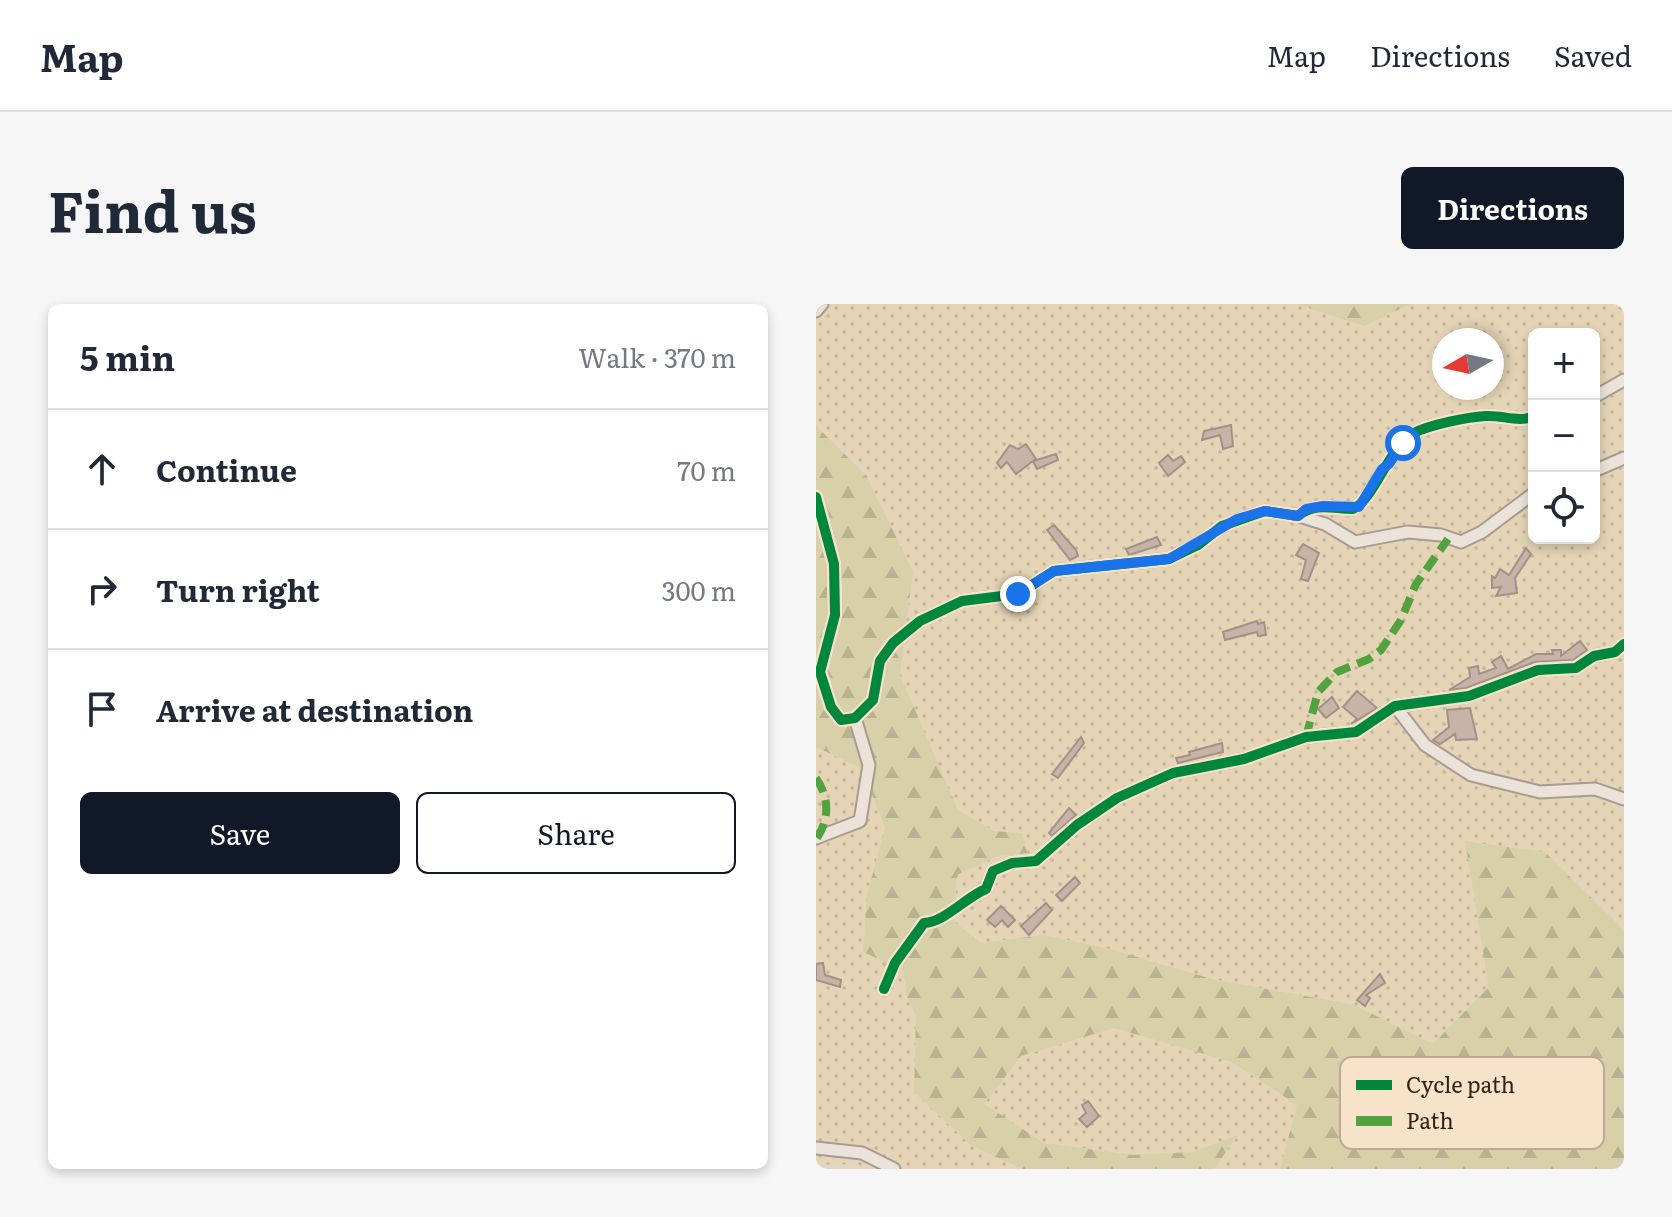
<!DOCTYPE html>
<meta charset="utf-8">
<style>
body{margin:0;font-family:Literata,serif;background:#f6f6f7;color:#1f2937}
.controls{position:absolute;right:24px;top:24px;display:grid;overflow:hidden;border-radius:12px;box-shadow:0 4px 12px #0003}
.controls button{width:72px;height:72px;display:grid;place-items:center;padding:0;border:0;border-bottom:2px solid #e0e1e3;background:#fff;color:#1f2937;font:40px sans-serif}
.compass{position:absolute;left:616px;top:24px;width:72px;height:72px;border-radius:50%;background:#fff;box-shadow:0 4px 12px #0003;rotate:261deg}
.stop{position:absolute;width:24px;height:24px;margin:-18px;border:6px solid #1a73e8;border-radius:50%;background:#fff}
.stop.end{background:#1a73e8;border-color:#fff;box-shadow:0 2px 8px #0008}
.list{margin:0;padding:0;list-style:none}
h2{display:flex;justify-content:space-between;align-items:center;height:104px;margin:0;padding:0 32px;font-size:34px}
h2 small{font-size:26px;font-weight:400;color:#747a83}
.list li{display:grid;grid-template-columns:52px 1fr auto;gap:24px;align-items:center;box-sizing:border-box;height:120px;padding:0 32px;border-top:2px solid #e0e1e3}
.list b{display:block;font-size:30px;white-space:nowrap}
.list em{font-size:26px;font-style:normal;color:#747a83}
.actions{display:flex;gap:16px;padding:24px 32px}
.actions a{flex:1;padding:18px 0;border:2px solid #111827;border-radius:12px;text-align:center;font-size:28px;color:#111827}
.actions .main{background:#111827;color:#fff}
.icon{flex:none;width:44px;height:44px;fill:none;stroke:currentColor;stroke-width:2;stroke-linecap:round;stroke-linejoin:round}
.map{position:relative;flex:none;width:808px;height:865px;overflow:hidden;border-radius:12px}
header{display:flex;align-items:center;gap:48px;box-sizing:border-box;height:112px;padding:0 40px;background:#fff;border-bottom:2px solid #e0e1e3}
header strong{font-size:38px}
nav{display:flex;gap:44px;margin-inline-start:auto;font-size:28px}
.intro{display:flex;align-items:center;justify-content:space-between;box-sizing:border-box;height:192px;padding:0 48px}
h1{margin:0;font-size:56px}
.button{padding:20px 36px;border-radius:12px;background:#111827;color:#fff;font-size:28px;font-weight:700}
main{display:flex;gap:48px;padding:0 48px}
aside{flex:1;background:#fff;border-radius:12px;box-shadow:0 4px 12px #0003}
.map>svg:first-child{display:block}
</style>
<header>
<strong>Map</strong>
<nav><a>Map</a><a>Directions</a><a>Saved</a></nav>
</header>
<div class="intro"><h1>Find us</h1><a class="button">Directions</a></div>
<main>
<aside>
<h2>5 min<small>Walk · 370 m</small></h2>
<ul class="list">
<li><svg class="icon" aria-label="ahead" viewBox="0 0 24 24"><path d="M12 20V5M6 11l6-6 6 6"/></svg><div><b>Continue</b></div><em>70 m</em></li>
<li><svg class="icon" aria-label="right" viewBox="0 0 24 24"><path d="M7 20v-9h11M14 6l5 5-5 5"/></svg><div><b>Turn right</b></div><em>300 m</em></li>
<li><svg class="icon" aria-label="arrive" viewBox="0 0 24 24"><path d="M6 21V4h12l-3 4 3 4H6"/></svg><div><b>Arrive at destination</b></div></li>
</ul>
<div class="actions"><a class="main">Save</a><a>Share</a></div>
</aside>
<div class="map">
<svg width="808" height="865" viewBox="0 0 808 865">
<defs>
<pattern id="farmland-dots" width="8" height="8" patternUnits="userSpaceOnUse" patternTransform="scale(2)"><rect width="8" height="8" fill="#e5d4b5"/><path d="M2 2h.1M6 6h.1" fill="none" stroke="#c5b69b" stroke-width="1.8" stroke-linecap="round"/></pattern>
<pattern id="forest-firs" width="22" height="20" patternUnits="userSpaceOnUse" patternTransform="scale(2)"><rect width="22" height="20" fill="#d7d0a8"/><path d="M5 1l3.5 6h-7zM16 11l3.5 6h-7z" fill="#b9b290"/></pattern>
</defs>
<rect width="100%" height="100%" fill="#e3d6c7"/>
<path fill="url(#farmland-dots)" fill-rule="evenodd" d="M0 0H480L548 22 595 0H808V626L729 548 673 683 617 740 538 701 396 675 290 644 228 631 164 639 137 617 141 571 181 552 212 548 205 529 178 527 142 506 84 371 97 268 50 171 0 122ZM718 30H778V234H718ZM628 36H676V84H628Z
M0 443 45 464 69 524 51 591 88 666 91 694 100 711 98 788 156 842 207 865H53L40 860 0 861Z
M298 724 416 758 481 801 464 865H398L420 832 376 848 317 851 228 839 167 800 205 752Z"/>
<path fill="url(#forest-firs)" d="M480 0H595L548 22Z
M0 122 50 171 97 268 84 371 142 506 178 527 206 529 212 549 181 552 141 571 137 617 165 639 228 631 290 644 396 675 538 701 617 740 673 683 649 537 729 548 808 626V865H464L481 801 416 758 298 724 205 752 168 800 228 839 317 851 376 848 422 831 398 865H207L156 842 98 788 100 711 91 694 87 666 47 648 51 591 69 523 45 464 0 443Z"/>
<path fill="#c7b3a8" stroke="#a39187" stroke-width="2" d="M415 121 417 142 407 145 404 131 386 136 388 127Z
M210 140 220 155 217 157 240 150 242 156 221 165 217 157 200 170 191 158 185 164 181 159 194 141 202 145Z
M352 151 357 157 365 152 369 158 352 172 343 159Z
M238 221 260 246 262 252 254 256 231 226Z
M341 233 345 241 313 251 310 245Z
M487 240 503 249 492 277 485 275 490 256 480 251Z
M710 244 715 250 699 274 701 289 680 292 685 283 676 284V272L679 274 684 265 693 271Z
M441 317 442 320 448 318 450 331 442 332 441 328 409 336 407 328Z
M764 337 771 346 757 356 719 358 650 384 633 386 654 373 653 364 662 362 663 370 680 364 676 358 685 352 692 365 720 350H737L736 346H745V352Z
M541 387 561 404 535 420 541 415 527 403Z
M516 393 523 404 510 414 502 405Z
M654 404 661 435 640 436 639 430 624 440 617 436 633 423 631 406Z
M265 433 268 439 242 474 236 470Z
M406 439 407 448 362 459 360 454 374 451 373 448Z
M253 504 260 511 236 532 233 529Z
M259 573 264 579 246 597 240 591Z
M230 599 236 606 213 631 205 622Z
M185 602 199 616 192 623 186 616 179 623 171 616Z
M7 659 9 671 25 676 24 683 0 676V660Z
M564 670 569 679 550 691 554 694 549 702 541 696Z
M272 797 283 812 271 823 263 815 270 809 266 801Z"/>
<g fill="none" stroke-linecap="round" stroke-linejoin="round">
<g stroke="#a89b91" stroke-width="15">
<path id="minor" d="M0 7 6 0
M778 93 808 76
M778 167 808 154
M0 193 18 260 19 311 4 368 15 403 25 416 39 414 57 396 64 357 77 339 104 317 146 297 202 290 238 267 353 255 382 241 406 222 449 207 482 212C499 198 517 205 537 205 558 196 574 141 598 129 613 121 651 113 670 112 686 111 704 119 718 112
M480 211 509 220 539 238 592 228 625 231 645 238 666 228 718 189
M579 402 609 441 655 471 724 488 779 485 808 495
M0 534 44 517 53 461 39 414
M68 685 79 659 108 619C129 618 150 593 170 585L177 567 196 559 220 557 261 521 301 494 357 469 428 455 490 433 540 428 579 402 653 392 722 366 760 364 778 352 799 348 808 340
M0 844 46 849 78 865"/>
</g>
<use href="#minor" stroke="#ebe3d9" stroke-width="11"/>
<path stroke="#53a240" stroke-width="8" stroke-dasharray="16 8" stroke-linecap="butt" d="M490 433 502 388 521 368 553 355 565 346 585 316 600 280 632 235
M0 474C13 493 14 514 1 534"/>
<g stroke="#f7e3ca" stroke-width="15">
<path id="cycleway" d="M0 193 18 260 19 311 4 368 15 403 25 416 39 414 57 396 64 357 77 339 104 317 146 297 202 290 238 267 353 255 382 241 406 222 449 207 482 212C499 198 517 205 537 205 558 196 574 141 598 129 613 121 651 113 670 112 686 111 704 119 718 112
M68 685 79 659 108 619C129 618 150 593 170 585L177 567 196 559 220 557 261 521 301 494 357 469 428 455 490 433 540 428 579 402 653 392 722 366 760 364 778 352 799 348 808 340"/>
</g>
<use href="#cycleway" stroke="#00873e" stroke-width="10"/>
</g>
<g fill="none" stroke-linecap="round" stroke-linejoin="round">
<path stroke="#1a73e8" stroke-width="10" d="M202 290 238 267 353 255 421 215 449 207 482 212 490 205 507 202 543 203 566 165 573 160 587 139"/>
</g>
<rect x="524" y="753" width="264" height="92" rx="12" fill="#f7e3ca" stroke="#bda995" stroke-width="2"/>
<rect x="540" y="776" width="36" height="10" fill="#00873e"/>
<rect x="540" y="812" width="36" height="10" fill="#53a240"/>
<g font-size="22" fill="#352319">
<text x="590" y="789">Cycle path</text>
<text x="590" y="825">Path</text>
</g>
</svg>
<div class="controls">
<button>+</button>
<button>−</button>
<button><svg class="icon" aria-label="locate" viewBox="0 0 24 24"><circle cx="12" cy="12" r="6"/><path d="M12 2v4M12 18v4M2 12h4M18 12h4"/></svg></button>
</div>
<svg class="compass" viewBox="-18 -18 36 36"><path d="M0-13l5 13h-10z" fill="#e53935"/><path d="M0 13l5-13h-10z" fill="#747a83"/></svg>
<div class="stop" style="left:587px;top:139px"></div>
<div class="stop end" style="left:202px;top:290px"></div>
</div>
</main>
